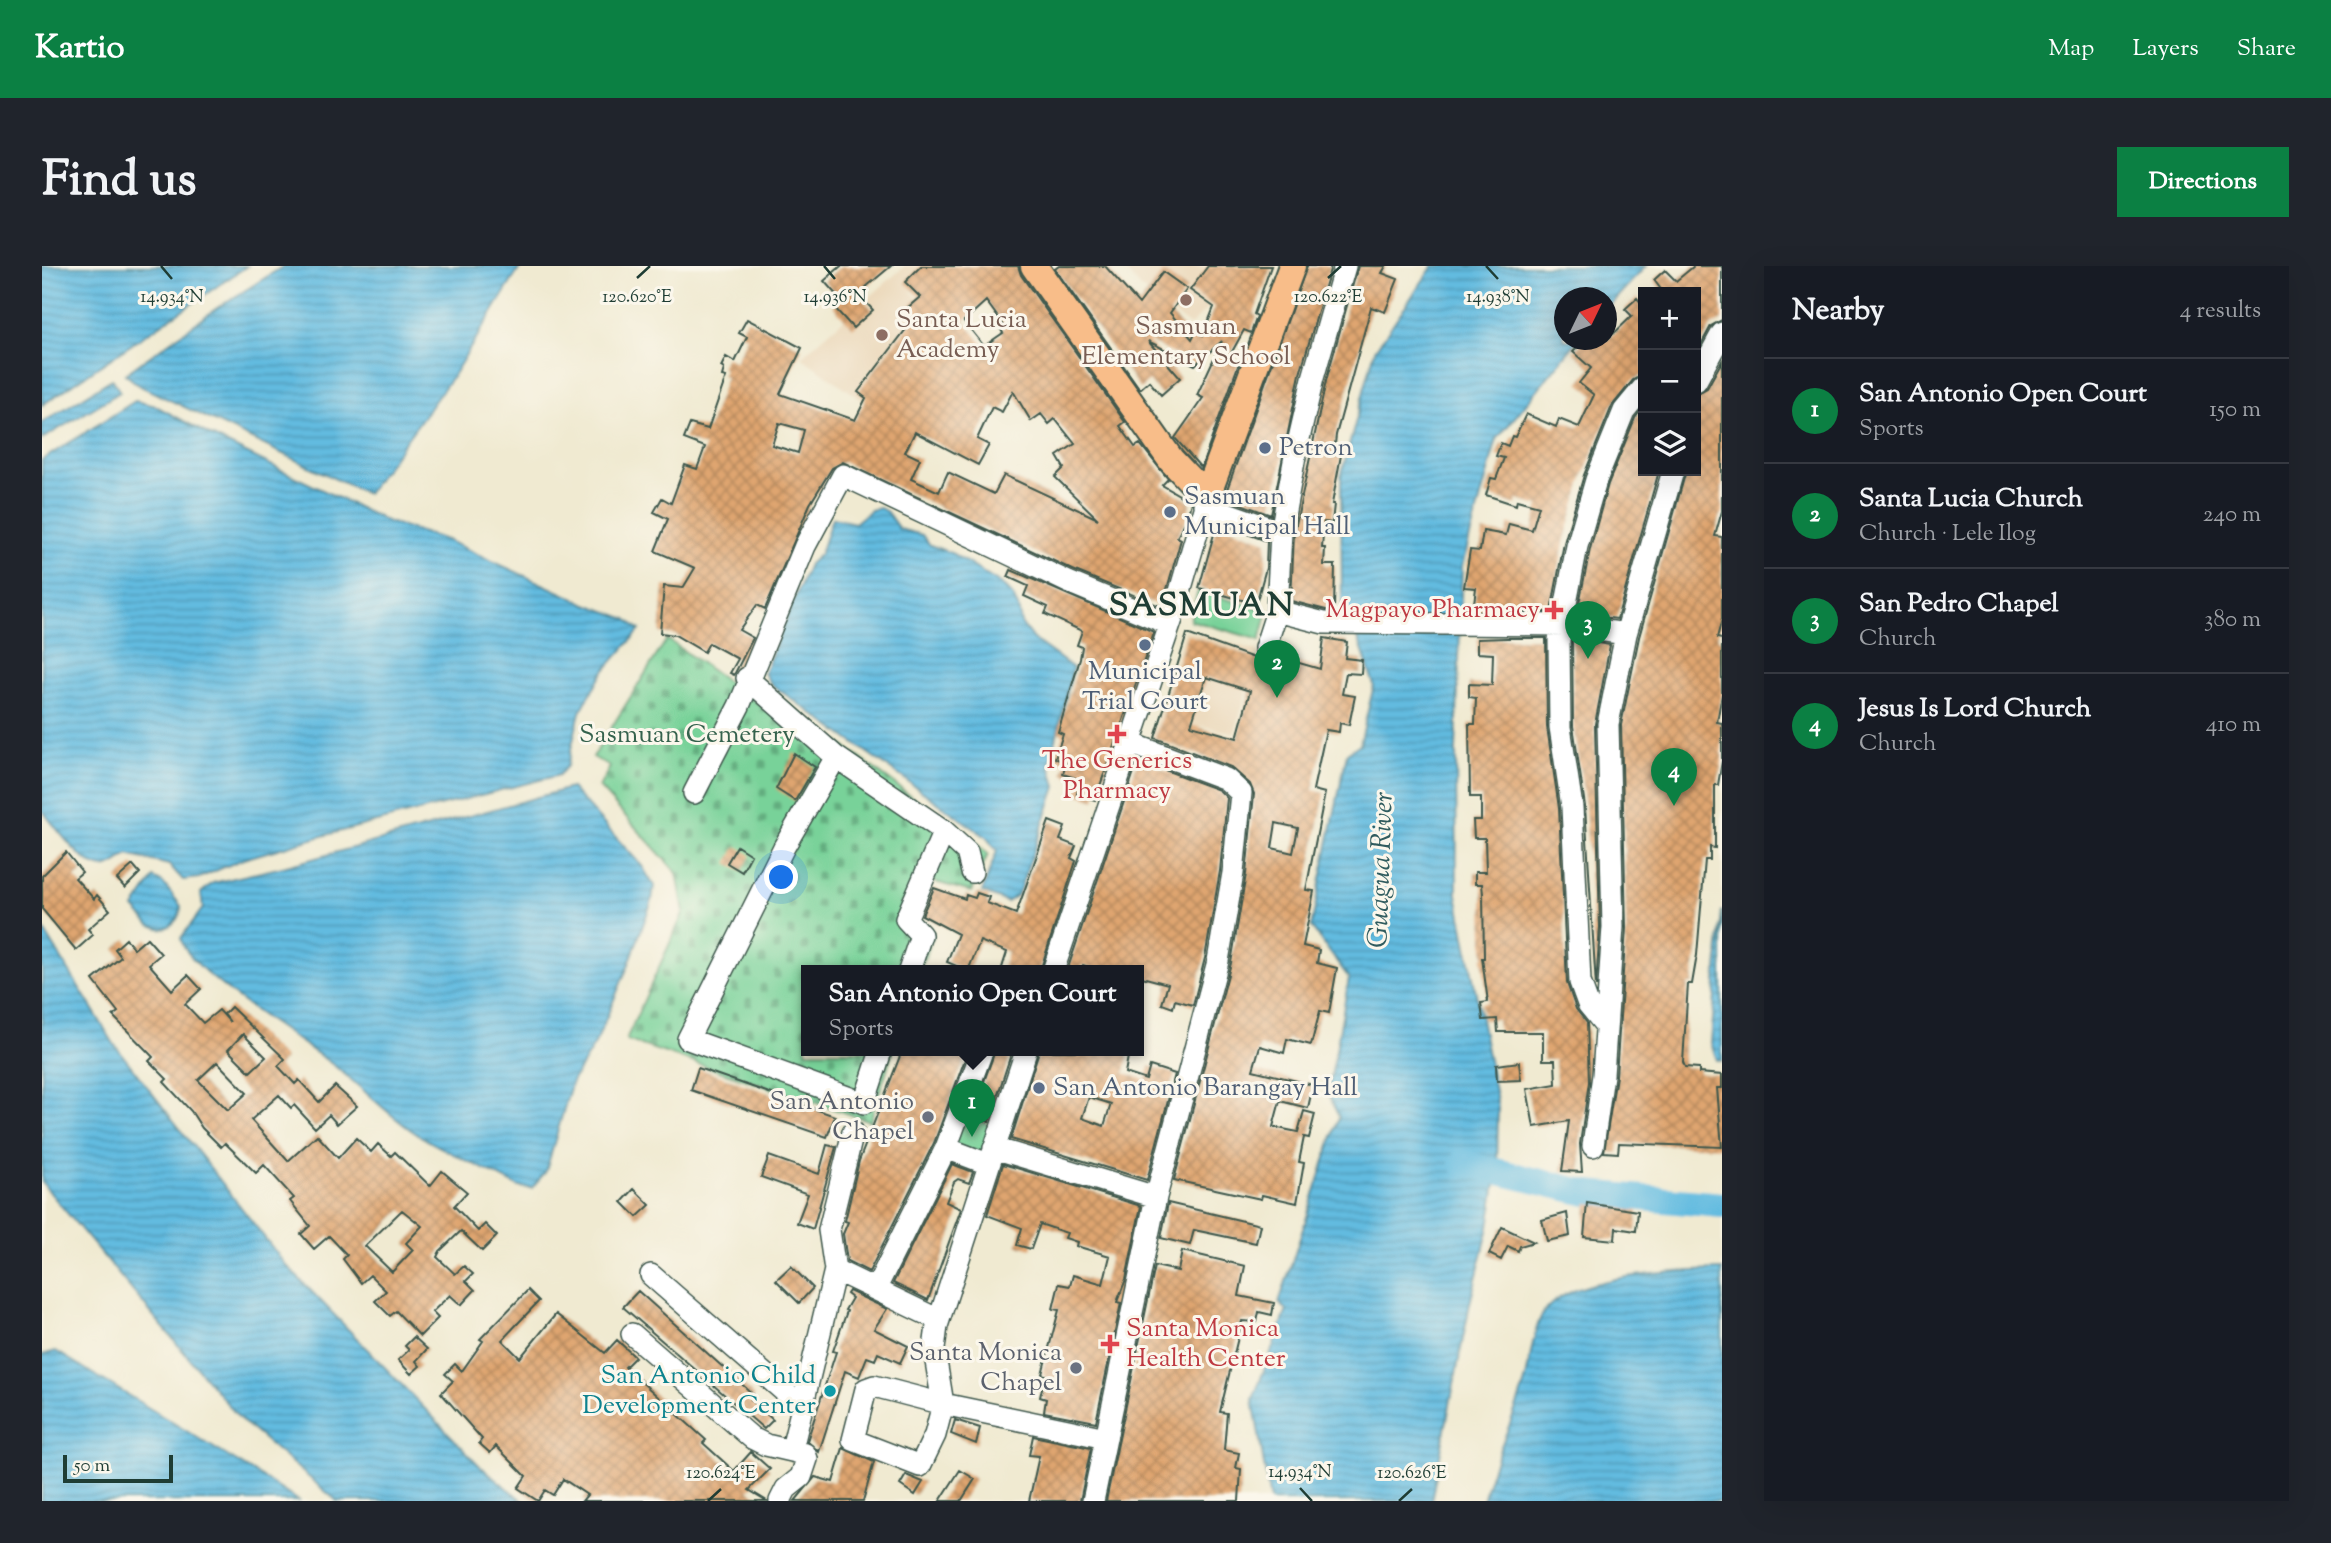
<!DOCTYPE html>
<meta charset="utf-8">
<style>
body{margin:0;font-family:"Sorts Mill Goudy",serif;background:#20242c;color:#f1f3f6}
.controls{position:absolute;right:21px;top:21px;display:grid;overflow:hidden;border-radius:0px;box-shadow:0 7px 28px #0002}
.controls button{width:63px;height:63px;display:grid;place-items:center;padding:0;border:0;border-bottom:2px solid #363941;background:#171b24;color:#f1f3f6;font:35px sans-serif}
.compass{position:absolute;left:1512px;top:21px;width:63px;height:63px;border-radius:50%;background:#171b24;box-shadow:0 7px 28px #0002;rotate:47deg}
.scale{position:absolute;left:21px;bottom:18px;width:110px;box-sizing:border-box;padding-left:7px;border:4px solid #1f3d34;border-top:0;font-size:19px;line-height:24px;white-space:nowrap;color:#1f3d34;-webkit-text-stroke:5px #fbf7ec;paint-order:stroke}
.you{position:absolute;left:740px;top:612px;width:24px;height:24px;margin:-18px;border:5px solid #fff;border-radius:50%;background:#1a73e8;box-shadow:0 0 0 10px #1a73e833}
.badge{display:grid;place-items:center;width:46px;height:46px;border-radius:50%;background:#0b8043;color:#fff;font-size:23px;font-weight:700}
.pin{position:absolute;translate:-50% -58px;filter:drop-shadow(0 2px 4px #0008)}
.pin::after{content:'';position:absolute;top:37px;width:24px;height:21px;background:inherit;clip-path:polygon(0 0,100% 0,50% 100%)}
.popup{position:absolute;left:759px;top:699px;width:343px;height:91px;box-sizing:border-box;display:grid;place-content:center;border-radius:0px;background:#171b24;filter:drop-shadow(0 2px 5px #0005);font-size:23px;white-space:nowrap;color:#9ea1a6}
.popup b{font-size:26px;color:#f1f3f6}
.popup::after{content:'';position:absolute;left:50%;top:100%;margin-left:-14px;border:14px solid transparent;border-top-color:#171b24}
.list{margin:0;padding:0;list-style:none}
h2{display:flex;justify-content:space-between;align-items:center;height:91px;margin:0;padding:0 28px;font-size:30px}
h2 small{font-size:23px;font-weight:400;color:#9ea1a6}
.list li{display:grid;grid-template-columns:46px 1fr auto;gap:21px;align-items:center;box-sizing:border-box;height:105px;padding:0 28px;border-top:2px solid #363941}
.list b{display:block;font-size:26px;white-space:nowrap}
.list p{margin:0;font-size:23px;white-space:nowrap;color:#9ea1a6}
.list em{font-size:23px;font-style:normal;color:#9ea1a6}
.icon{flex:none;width:38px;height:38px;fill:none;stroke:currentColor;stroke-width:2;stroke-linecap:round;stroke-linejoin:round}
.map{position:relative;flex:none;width:1680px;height:1235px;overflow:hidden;border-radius:0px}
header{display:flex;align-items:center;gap:42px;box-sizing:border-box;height:98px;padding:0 35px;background:#0b8043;color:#fff}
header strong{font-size:33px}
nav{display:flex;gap:38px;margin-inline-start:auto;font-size:24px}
.intro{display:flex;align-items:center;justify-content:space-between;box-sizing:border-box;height:168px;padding:0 42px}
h1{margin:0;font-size:49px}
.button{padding:18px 32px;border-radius:0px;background:#0b8043;color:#fff;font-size:24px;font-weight:700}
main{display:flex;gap:42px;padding:0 42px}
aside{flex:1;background:#171b24;border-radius:0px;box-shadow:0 7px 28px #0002}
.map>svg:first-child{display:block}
</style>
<header>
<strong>Kartio</strong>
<nav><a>Map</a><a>Layers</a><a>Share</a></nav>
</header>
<div class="intro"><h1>Find us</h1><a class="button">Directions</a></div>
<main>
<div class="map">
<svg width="1680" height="1235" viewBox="0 0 1680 1235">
<defs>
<pattern id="cemetery-stones" width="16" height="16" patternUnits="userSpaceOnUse" patternTransform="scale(1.75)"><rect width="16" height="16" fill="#78d299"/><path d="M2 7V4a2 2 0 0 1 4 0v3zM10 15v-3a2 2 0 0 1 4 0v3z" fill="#62ac7e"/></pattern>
<pattern id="water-rules" width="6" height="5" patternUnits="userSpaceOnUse" patternTransform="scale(1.75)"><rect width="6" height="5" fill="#62bbe0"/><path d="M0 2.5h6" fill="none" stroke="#5099b6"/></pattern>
<pattern id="building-cross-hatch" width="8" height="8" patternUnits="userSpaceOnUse" patternTransform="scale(1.75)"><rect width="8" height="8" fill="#dfa570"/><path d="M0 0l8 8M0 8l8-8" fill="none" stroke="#b4885d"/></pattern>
</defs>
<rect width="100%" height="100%" fill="#fbf7ec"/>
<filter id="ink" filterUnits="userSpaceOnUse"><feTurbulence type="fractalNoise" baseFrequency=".0143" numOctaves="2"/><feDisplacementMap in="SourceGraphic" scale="14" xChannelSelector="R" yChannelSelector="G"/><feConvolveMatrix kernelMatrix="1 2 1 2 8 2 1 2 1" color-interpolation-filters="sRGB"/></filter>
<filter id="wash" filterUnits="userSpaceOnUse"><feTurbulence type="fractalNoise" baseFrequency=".00686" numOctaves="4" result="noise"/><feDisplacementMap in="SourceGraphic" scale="28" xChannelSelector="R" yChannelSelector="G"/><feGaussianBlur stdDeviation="1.57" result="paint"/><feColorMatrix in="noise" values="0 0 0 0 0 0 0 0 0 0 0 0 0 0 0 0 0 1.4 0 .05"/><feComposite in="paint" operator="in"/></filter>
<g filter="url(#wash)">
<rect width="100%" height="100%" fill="#f0ead1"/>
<path fill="#ebd8ba" d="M863 0H893L869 25 896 54 836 145 759 91Z
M1079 0H1235L1225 26 1194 13 1148 60 1101 24Z
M1143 364 1216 385 1193 467 1160 460 1148 494 1106 480Z"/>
<path fill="url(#cemetery-stones)" stroke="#4c8866" stroke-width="2" d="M625 373 717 438 727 424 946 588 930 626 886 614 873 652 891 669 878 705H764V785H851L828 855 584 774 642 646 635 607 557 521 568 501 551 491Z"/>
<path fill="#78d299" stroke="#4c8866" stroke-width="2" d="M1156 325 1226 345 1218 374 1148 354Z
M921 848 951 860 938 893 909 881Z"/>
<path fill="url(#water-rules)" stroke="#407c8a" stroke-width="2" d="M0 0H205L0 139Z
M242 0H479L412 108 325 228 98 120 83 108 175 42Z
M1391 0H1604L1565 42 1564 32H1522V74H1536L1455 173 1420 300 1414 484 1415 629 1456 841 1455 911 1447 961 1428 1037 1389 1235H1228L1211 1133 1245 1044 1237 1037 1297 851 1286 828 1307 712 1269 661 1305 487 1318 478 1332 419 1317 374 1300 348 1299 210 1333 84Z
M70 113 78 126 0 173V157Z
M93 135 114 140 171 171 346 256 404 274 542 337 585 353 598 364 561 406 538 446 525 500 517 509 280 570 201 593 157 612 141 614 127 599 86 589C80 593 73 599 66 601 46 608 12 559 0 544V194Z
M838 242 845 246 857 263 880 269 888 279 911 288 960 319 970 329 976 341 979 357 991 373 1031 402 1008 498 1014 521 976 628 965 636 940 626 955 585 944 571 729 418 722 407 767 298 778 288 790 252 813 257 829 244Z
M529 522 600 600 612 620 610 634 587 698 554 776 530 815 504 905 490 922 477 921C443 902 404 887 372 866 342 846 318 819 290 798 261 776 142 704 139 672L161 642 159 627 171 617 241 601Z
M112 612 121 617 139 640C139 651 131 660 120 663L108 659 92 642Z
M1680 644V795L1675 794 1669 777Z
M0 661 72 778 243 998 438 1200 481 1235H295L199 1154 5 923 0 916Z
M1680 1004V1235H1441C1450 1195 1470 1158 1482 1119 1489 1098 1489 1071 1499 1051 1520 1008 1637 1005 1680 1004Z
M14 1085 226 1215 256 1235H0V1089Z"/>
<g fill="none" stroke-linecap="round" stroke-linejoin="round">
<path stroke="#62bbe0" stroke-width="26" d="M1420 897 1545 927 1680 939"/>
</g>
<g id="blocks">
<path fill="url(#building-cross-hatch)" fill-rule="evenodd" d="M799 0H849L824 21 826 23 818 30 831 44 811 62 791 40 798 33 782 15Z
M879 0H976L979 9 1083 156 1078 160 1093 181 1098 178 1126 213 1120 219 1149 236 1145 253 1135 271 1139 273 1120 341 1031 304 801 196 790 202 768 238 723 343 715 339 697 364 711 372 692 409 688 407 696 393 667 377 662 386 633 369 618 367 622 320 641 322 653 302 613 285 626 253 612 246 620 232 629 237 643 199 655 203 663 181 642 173 648 158 666 163 684 111 680 110 682 103 679 101 684 91 693 96 705 71 697 67 705 53 760 82 738 128 813 154 824 132 816 126 871 54 863 44 878 31 863 16ZM944 35 963 61 959 64 961 67 942 80 922 55ZM971 125 989 155 999 148 1007 158 1013 153 1033 178 1015 190 1022 202 1013 211 1056 253 962 209 952 228 906 206 897 226 869 213 878 193 863 186 873 166 936 199 947 179 935 173 950 141 960 146ZM737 157 762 164 756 187 730 179Z
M1017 0H1063L1097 38 1121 6 1145 23 1128 47 1150 73 1154 65 1161 69 1172 41 1148 24 1166 0H1229L1212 48 1215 50 1209 67 1202 64 1186 93 1197 97 1159 202 1133 172 1161 132 1155 129 1180 75 1153 99 1106 75 1138 112 1119 129 1107 115 1098 123 1013 3Z
M1265 0H1289L1258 108 1229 249 1182 232Z
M1316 0H1344L1340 7 1356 13 1343 46 1329 41 1294 169 1292 188 1299 189 1290 238H1292L1290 257 1282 256 1280 282H1283L1282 299H1293L1292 344H1284L1249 335 1252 268 1284 115Z
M1652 0H1680V54L1669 60 1654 88V26H1621L1612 14 1623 4 1634 15Z
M1595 32 1601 39V109L1591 114 1570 140 1542 209 1522 277 1509 346 1431 345 1434 322 1422 321 1428 284 1438 285 1441 265 1464 269 1467 258 1490 264 1497 240 1475 234 1474 239 1444 229 1449 212 1454 213 1462 192 1454 190 1459 177 1466 180 1470 170 1473 171 1484 148 1514 161 1517 153 1537 161 1552 129 1537 117 1549 102 1531 86 1543 74H1565L1590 50 1583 43Z
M1680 95V245L1673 270 1680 271V353L1675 372 1680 373V428L1675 456 1680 457V495L1676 519H1673V582L1668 581V594H1663L1655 689 1650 718H1646L1641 796 1643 801 1657 802V807L1680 809V822H1675L1680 881 1577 877 1576 887 1562 886 1574 810 1584 662 1579 459 1597 371 1644 205H1654V128L1665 122Z
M1601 142V205H1617L1575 353 1535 348 1548 283 1566 218 1593 152Z
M1175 257 1225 275 1224 302 1214 338 1157 322Z
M969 304 1112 366 1053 534 1035 528 1039 514 1021 508 1024 497 1013 492 1021 468 1016 466 1038 393 1040 381 1035 379 1040 365 1003 348 1006 341 982 330 986 320 966 311Z
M1145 368 1220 395 1233 390 1278 403 1282 372 1305 376 1303 392 1320 394 1319 408 1304 407 1300 428 1313 430 1307 459 1298 457 1297 466 1284 464 1271 524 1283 527 1264 624 1272 625 1261 680 1277 684 1275 697 1295 702 1287 747 1278 745 1269 779 1245 773 1242 787 1218 780 1211 804 1271 819 1266 842 1238 835 1231 861 1256 866 1262 845 1273 848 1267 872 1262 871 1257 896 1262 897 1255 937 1220 929 1219 933 1132 914 1189 697 1204 608 1212 528 1208 518 1189 501 1113 472ZM1164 411 1208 425 1195 472 1149 459ZM1234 557 1256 562 1251 587 1230 582Z
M1465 372H1504L1505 461 1517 542 1525 717 1534 743 1545 757 1547 816 1538 878 1540 906 1520 905 1527 855 1492 861 1485 823 1514 818 1513 794H1501V766H1456L1455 753 1441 754 1439 737 1446 736 1440 692H1442L1441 628 1440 618H1433V606H1444L1443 572H1432L1431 554H1439V531H1428L1427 458H1433L1434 432 1427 431V418L1450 419 1451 388 1435 387V373Z
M1530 373 1568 379 1553 458 1558 661 1554 721 1543 540 1531 460Z
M752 487 773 501 753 535 734 523Z
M1096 494 1177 524 1185 532 1178 605 1163 692 1151 739 1133 734 1131 742 1120 738 1126 718 1096 710V705H1072L1060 701 1058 705 1041 699 1039 705H1025Z
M1007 555 1023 561 1018 574 1034 580 1029 592 1034 595 998 705H959L965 686 938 675 926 705 905 696 916 668 880 649 892 622 923 633 924 629 933 632 935 627 947 631 945 637 974 648Z
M695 580 709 589 700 606 685 597Z
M24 586 40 606 33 612 52 633 55 629 68 644 46 663 51 669 34 684 0 643V610Z
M91 599 98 607 83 622 75 613Z
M105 672 119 688 107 698 130 724 146 709 159 723 143 738 161 757 177 744 188 756 182 748 189 741 243 793 236 800 253 818 257 814 277 836 293 820 315 840 295 858 287 849 273 862 252 839 249 842 237 829 209 854 246 895 275 869 296 892 314 872 329 886 336 878 349 890 353 886 388 920 400 905 425 926 412 940 436 965 443 958 455 970 440 985 419 965 398 985 395 991 413 1008 422 1000 431 1008 424 1015 433 1024 419 1039 408 1029 390 1046 396 1052 378 1070 354 1045 348 1050 333 1035 344 1025 328 1009 319 1017 301 993 305 989 287 970 272 983 259 968 268 960 248 935 252 932 222 899 214 907 183 877 179 881 160 862 149 845 122 816 125 813 107 795 111 791 71 750 76 746 51 714 79 691 73 683 84 673 92 683ZM201 768 224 791 208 806 186 784ZM175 796 205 827 186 844 156 814ZM360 944 380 960 364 977 371 984 350 1006 323 980Z
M860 785H926L892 877 827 1006 805 995 801 968 806 956 803 955 817 895Z
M953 785H970L947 856 930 849Z
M997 785H1087L1083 807 1104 814 1108 800 1133 808 1105 914 969 873ZM1047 831 1069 838 1062 860 1040 852Z
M1477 796 1479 814 1455 815 1454 799Z
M656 802 793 850 785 871 649 824Z
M785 879 794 881 771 963 755 957 766 928 719 911 727 890 777 908Z
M910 898 931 906 927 917 916 913 912 916 904 936 919 943 886 1034 851 1017Z
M961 898 1099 940 1084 1013 1075 1036 1079 1037 1054 1156 1002 1146 1004 1133 998 1131 1003 1109 1000 1108 1017 1044 1011 1043 1017 1018 1028 1020 1031 1009 1061 1018 1068 990 1034 980 1035 976 1023 972 1025 967 998 958 989 983 975 979 980 962 945 949Z
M592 923 608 939 595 951 580 936Z
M1126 937 1218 959 1214 977 1152 964 1148 979 1119 972Z
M1545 937 1596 945 1594 965 1574 962 1573 974 1542 971Z
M1525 947 1528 970 1505 975 1500 954Z
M1460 961 1492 976 1478 980 1476 985 1466 980 1459 994 1447 988Z
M1140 985 1203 1000 1197 1030 1232 1037 1230 1049 1217 1046 1215 1056 1200 1055 1178 1146 1185 1147 1182 1184 1197 1187 1194 1202 1199 1203 1197 1235H1064L1113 1000 1136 1005Z
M749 1000 771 1022 757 1037 734 1014Z
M486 1024 497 1035 460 1074 478 1092 514 1048 563 1087 575 1074 593 1091 583 1101 664 1174 661 1177 692 1205 709 1186 728 1203 707 1224 725 1235H540L545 1229 521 1213 511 1229 503 1224 496 1235 476 1222 484 1210 454 1180 448 1187 437 1177 440 1173 399 1127 411 1115 403 1108 413 1098 420 1105 441 1075 438 1073Z
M596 1025 713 1130 709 1134 731 1154 722 1163 581 1041Z
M807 1025 845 1043 832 1063 866 1080 858 1097 836 1087 833 1094 825 1091 817 1111 803 1105 777 1186 765 1175 794 1086 791 1085 805 1045 803 1044 810 1032 805 1028Z
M372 1071 385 1083 374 1095 378 1100 369 1108 356 1094 367 1084 363 1080Z
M913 1154 938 1162 934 1178 909 1168Z
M991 1170 1049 1182 1038 1235H987L997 1190 987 1189Z
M801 1182 832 1196 821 1235H753L773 1211 791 1216Z
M918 1204 933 1213 919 1235H898Z
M864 1209 881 1216 873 1229 858 1219Z"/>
</g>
</g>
<g filter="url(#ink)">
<use href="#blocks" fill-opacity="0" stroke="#3e574c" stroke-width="2"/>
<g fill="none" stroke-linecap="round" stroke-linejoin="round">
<g stroke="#3e574c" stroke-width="24">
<path id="minor" d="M1654 115 1680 67
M1162 239 1239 266
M1235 345 1282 357 1522 359 1584 368
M1223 382 1235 345 1239 266 1253 190 1271 112 1303 0
M705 412 794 491 902 565 864 653 879 669 867 705
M794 491 742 581 646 773 822 837 839 785
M652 527 697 440 763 280 801 209 1026 316 1127 358
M902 565 925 586 930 606
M1011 705 1130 353 1168 222
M1564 760 1546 738 1538 716 1530 541 1518 461 1517 374 1535 280 1554 214 1582 145 1601 122
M984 785 895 1060 892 1083 901 1138 1064 1172
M1551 880 1561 809 1571 661 1566 458 1584 368 1631 205
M904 882 946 898
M952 882 1114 931
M793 1004 897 1054
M609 1009 759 1140
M834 1022 904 882 940 785
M590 1068 710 1172 724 1179 763 1188 765 1193 759 1211 744 1223 738 1235
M832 1120 901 1138 893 1169 878 1200 811 1174 824 1123Z
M750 1183 793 1004 787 964 811 866
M1051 1235 1114 931 1176 695 1191 607 1199 527 1184 513 1088 477"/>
</g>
<g stroke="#3e574c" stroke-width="30">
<path id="major" d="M992 0 1129 194 1149 215 1168 222 1250 0"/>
</g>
<use href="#minor" stroke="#fff" stroke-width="21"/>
<use href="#major" stroke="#f8bd89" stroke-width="26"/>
</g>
</g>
<path fill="none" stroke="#1f3d34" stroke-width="2.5" d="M119 0 130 13M782 0 793 13M1444 0 1456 13M595 12 608 0M1286 12 1299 0M1258 1222 1270 1235M666 1235 679 1223M1357 1235 1370 1223"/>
<g fill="#8d6e63" stroke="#fbf7ec" stroke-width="2.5">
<circle cx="1144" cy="34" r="7"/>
<circle cx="840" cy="69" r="7"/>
</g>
<g fill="#5c6f8a" stroke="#fbf7ec" stroke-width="2.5">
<circle cx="1223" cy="182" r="7"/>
<circle cx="1128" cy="246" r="7"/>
<circle cx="1103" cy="379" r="7"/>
<circle cx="997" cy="822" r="7"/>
</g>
<g fill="#e0444e" stroke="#fbf7ec" stroke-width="2.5">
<path d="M1508.5 333.5h7v7h7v7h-7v7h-7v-7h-7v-7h7z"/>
<path d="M1071.5 457.5h7v7h7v7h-7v7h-7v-7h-7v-7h7z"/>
<path d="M1064.5 1067.5h7v7h7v7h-7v7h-7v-7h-7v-7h7z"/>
</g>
<g fill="#6b7280" stroke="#fbf7ec" stroke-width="2.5">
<circle cx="886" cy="851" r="7"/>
<circle cx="1034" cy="1102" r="7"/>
</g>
<circle fill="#0f9aa8" stroke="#fbf7ec" stroke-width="2.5" cx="788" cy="1125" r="7"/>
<g text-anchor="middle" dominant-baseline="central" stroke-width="6" stroke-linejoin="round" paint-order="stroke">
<g font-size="26" fill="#785e54" stroke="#fbf7ec" text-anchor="start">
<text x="854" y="54">Santa Lucia<tspan x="854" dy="30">Academy</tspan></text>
<text x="1144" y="61" text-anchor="middle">Sasmuan<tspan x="1144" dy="30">Elementary School</tspan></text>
</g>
<g font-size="26" fill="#4e5e75" stroke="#fbf7ec" text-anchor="start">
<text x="1237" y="182">Petron</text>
<text x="1142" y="231">Sasmuan<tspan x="1142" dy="30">Municipal Hall</tspan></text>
<text x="1103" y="406" text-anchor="middle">Municipal<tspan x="1103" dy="30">Trial Court</tspan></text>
<text x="1011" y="822">San Antonio Barangay Hall</text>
</g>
<g font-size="26" fill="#be3a42" stroke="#fbf7ec" text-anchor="end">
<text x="1498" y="344">Magpayo Pharmacy</text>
<text x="1075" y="495" text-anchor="middle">The Generics<tspan x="1075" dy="30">Pharmacy</tspan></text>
<text x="1084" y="1063" text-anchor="start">Santa Monica<tspan x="1084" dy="30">Health Center</tspan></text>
</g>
<g font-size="26" fill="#35624d" stroke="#fbf7ec">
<text x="645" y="469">Sasmuan Cemetery</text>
</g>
<g font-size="26" fill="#5b616d" stroke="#fbf7ec" text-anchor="end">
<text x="872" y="836">San Antonio<tspan x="872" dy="30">Chapel</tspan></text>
<text x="1020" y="1087">Santa Monica<tspan x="1020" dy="30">Chapel</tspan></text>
</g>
<g font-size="26" fill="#0d838f" stroke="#fbf7ec" text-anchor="end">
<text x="774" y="1110">San Antonio Child<tspan x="774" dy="30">Development Center</tspan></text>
</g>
<g font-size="28" font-style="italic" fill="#305c5f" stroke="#fbf7ec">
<text transform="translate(1340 604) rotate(-88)">Guagua River</text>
</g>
<g font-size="33" font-weight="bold" letter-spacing="2" fill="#1f3d34" stroke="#fbf7ec">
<text x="1160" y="341">SASMUAN</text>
</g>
</g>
<g font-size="18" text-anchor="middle" fill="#1f3d34" stroke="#fbf7ec" stroke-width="6" stroke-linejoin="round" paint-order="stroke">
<text x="595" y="36">120.620°E</text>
<text x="1286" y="36">120.622°E</text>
<text x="130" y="36">14.934°N</text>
<text x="793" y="36">14.936°N</text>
<text x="1456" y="36">14.938°N</text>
<text x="1258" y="1211">14.934°N</text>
<text x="679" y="1212">120.624°E</text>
<text x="1370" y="1212">120.626°E</text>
</g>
</svg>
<div class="controls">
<button>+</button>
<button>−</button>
<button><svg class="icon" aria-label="layers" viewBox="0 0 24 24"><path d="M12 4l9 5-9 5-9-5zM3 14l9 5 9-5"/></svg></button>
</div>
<svg class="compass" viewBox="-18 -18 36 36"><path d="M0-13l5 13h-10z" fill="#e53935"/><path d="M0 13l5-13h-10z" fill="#9ea1a6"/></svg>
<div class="scale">50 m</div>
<div class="you"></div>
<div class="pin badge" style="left:930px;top:871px">1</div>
<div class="popup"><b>San Antonio Open Court</b>Sports</div>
<div class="pin badge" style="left:1235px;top:432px">2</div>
<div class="pin badge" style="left:1546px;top:393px">3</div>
<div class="pin badge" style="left:1632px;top:540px">4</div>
</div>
<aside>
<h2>Nearby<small>4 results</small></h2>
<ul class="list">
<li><span class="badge">1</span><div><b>San Antonio Open Court</b><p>Sports</p></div><em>150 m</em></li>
<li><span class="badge">2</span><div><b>Santa Lucia Church</b><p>Church · Lele Ilog</p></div><em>240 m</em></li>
<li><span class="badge">3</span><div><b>San Pedro Chapel</b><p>Church</p></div><em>380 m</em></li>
<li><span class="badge">4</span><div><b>Jesus Is Lord Church</b><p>Church</p></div><em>410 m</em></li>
</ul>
</aside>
</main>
